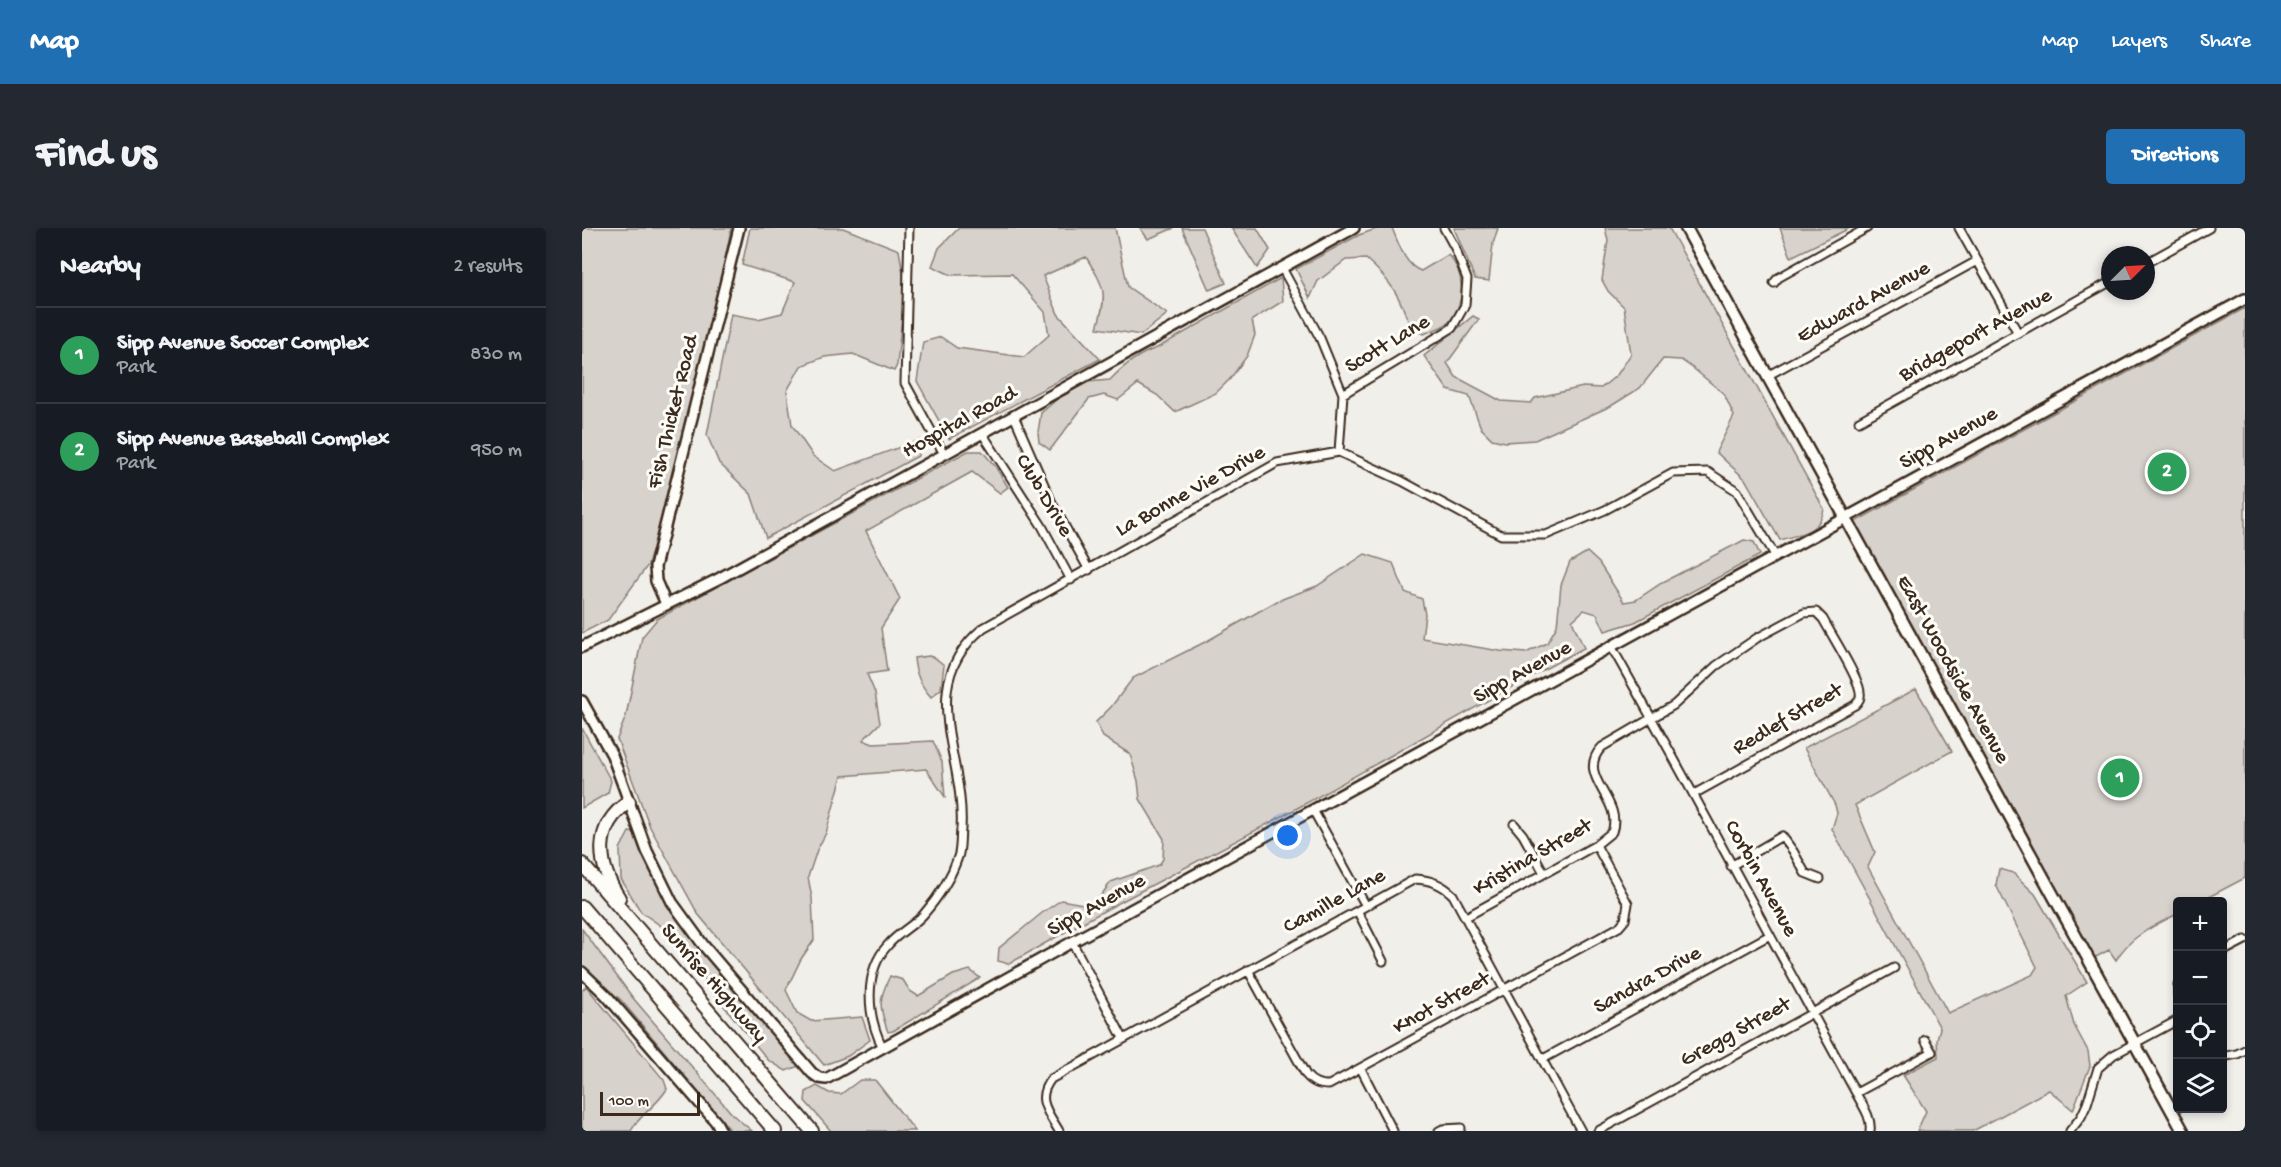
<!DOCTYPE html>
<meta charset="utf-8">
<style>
body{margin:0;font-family:"Gochi Hand",sans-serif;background:#242831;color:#f1f3f6}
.controls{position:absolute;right:18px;bottom:18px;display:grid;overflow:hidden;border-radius:6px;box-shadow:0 3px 9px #0003}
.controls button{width:54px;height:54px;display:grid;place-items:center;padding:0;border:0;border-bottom:2px solid #363941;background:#171b24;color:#f1f3f6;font:30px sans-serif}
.compass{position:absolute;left:1519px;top:18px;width:54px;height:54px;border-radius:50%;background:#171b24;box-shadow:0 3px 9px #0003;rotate:66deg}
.scale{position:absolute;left:18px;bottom:15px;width:100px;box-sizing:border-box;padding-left:6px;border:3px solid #3b2a1e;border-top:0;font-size:16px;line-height:21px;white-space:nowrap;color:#3b2a1e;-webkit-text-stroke:4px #fdfcf7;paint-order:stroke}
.you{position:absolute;left:706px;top:608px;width:21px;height:21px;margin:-15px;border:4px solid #fff;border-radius:50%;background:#1a73e8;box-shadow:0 0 0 9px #1a73e833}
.badge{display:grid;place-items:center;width:39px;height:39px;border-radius:50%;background:#1f6fb2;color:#fff;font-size:20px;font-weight:700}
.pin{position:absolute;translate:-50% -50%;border:3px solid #fff;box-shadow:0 2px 6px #0006}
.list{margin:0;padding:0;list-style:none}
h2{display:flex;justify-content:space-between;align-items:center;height:78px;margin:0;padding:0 24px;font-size:26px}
h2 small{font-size:20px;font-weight:400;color:#9ea1a6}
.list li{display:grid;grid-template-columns:39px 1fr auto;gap:18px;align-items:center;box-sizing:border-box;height:96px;padding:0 24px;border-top:2px solid #363941}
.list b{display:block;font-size:22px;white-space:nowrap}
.list p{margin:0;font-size:20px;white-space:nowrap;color:#9ea1a6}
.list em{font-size:20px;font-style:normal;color:#9ea1a6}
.icon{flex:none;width:33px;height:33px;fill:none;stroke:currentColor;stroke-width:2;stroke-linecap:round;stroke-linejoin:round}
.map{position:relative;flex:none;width:1663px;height:903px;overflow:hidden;border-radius:6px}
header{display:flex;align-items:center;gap:36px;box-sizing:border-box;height:84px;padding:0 30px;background:#1f6fb2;color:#fff}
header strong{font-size:28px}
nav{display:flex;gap:33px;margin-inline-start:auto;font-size:21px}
.intro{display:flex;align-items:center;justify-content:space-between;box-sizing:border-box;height:144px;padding:0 36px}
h1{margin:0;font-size:42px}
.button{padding:15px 27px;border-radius:6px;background:#1f6fb2;color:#fff;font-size:21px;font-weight:700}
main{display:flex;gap:36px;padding:0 36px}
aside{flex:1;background:#171b24;border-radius:6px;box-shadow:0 3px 9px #0003}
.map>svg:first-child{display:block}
</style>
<header>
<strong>Map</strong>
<nav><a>Map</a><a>Layers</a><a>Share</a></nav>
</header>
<div class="intro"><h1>Find us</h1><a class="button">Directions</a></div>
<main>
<aside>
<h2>Nearby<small>2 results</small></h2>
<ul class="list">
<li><span class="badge" style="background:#2e9e5b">1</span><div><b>Sipp Avenue Soccer Complex</b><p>Park</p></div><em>830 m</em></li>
<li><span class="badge" style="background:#2e9e5b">2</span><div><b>Sipp Avenue Baseball Complex</b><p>Park</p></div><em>950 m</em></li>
</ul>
</aside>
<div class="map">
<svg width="1663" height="903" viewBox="0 0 1663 903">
<rect width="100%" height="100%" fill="#f1efea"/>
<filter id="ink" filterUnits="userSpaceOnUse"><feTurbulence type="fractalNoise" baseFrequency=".0167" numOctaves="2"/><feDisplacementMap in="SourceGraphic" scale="12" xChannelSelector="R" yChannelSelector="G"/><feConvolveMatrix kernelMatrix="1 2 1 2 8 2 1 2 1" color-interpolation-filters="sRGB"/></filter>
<g filter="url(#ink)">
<path fill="#d7d2cc" stroke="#897e75" stroke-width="1.5" d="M0 0H149L141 44 89 256 66 337 26 392 0 405Z
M168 0H261L317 22 323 57 315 137 312 143 271 126 242 129 219 138 205 163 210 197 231 228 253 243 337 212 336 228 184 310 169 266 137 235 125 207 149 86 176 91 200 85 213 54 160 37Z
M377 0H533L546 59 585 86 559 107 515 100C526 65 523 60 504 29L461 48 476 86 518 131 367 211 335 153 341 114 359 109 375 120 442 129 467 107 463 84 430 46 369 47 350 38 357 20Z
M558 0H592L566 11Z
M600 0H620L644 55 627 62Z
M649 0H675L688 22 675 40Z
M797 0H810C816 14 823 38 839 43L866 27C883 44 884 74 868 93 863 99 849 103 842 106L829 101C818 68 810 54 784 31L764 32 736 53 728 70 714 41 777 7Z
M872 0H916L911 16 907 53 893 51Z
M1023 0H1087L1242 281C1239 304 1217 306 1198 312L1163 251 1134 224 1152 188 1142 166 1112 141 1099 132 1081 131 1058 160 1029 178 953 212 923 214 910 211 899 200 887 168 866 162 842 128 891 88 897 91 865 135 874 149 919 173 949 175 953 170 1001 159 1019 160 1035 147 1049 126 1042 79 1026 63 1020 52 1026 12Z
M1198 0H1268L1209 29Z
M699 50 701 73 670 92 673 107 665 128 648 151 634 165 593 184 575 167 556 156 536 172 522 167 507 171 468 222 457 214 456 204 459 185 489 159 505 154 528 152C541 138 557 126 575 120Z
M1663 80V650L1619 673 1596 674 1595 686C1572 698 1548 708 1534 732L1527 722 1512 730 1271 295Z
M386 223H400L413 238 426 259 418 265 390 244 284 303 318 371 299 400 305 443 285 446 293 465 298 495 281 512 291 516 351 513 360 534 363 569 344 541 260 548 244 605 235 622 226 649 230 670 232 712 219 731 204 762 215 785 229 793 280 789 288 812 266 828 242 837 116 686 68 599 35 511 44 488 60 409 75 391Z
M1162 312 1172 314 1178 327 1053 394 1023 403 1015 386 1002 382 990 393 1002 420C906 470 814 526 719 578 622 631 522 680 427 736L416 733 417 720 460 685 479 672 501 676 517 670 529 654 577 637 581 631 582 611 558 571 556 553 548 526 521 509 514 494 529 479 551 450 625 413 695 373 735 358 783 326 811 335 823 364 840 371 843 386 840 410 918 423 944 425 965 415 975 398 979 357 988 334 1005 324 1017 335 1042 374 1054 372 1081 354Z
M347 428 353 430 362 437 359 461 349 469C339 458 333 445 332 430Z
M1334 461 1370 523 1273 577 1293 624 1286 639 1366 785 1450 747 1455 739 1414 657 1417 641 1431 645 1453 666 1505 754 1484 768 1492 797 1506 823 1508 838 1491 882 1467 862 1391 903H1335L1344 883 1321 847 1356 829 1355 811 1358 800 1250 601 1255 585 1253 577 1222 520Z
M0 500 29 553 26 565 0 580Z
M47 604 52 605 74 655 103 702 217 838 204 843 186 832 129 762 98 708 85 702 59 684 39 651 38 621Z
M0 701 51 770 151 887 170 903H149L38 771 0 741Z
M388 742 398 750 311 803 306 804C297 779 296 772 308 748L321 752 328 763 336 768 371 747Z
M4 758 82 852 85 861C74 879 58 886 49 903H0V763Z
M278 852H293L333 903H249L223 873 224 864 235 858 247 865 259 866Z"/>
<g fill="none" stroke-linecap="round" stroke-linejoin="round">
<g stroke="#3b2a1e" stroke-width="11">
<path id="minor" d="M327 0 323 155 362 226
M1377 0 1436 105
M1564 35 1627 0
M700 40 738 110 761 166 757 224
M1192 55 1196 50 1285 0
M1185 148 1395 33
M761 166 870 100 883 77 885 51 873 20 862 0
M432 188 471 277 507 342
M1277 193 1528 54
M400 205 460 298 489 352
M1029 418C1113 566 1192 716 1274 865 1280 877 1290 889 1288 903
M731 582 784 678
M932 596 941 607 962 645
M1149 638 1200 608 1211 623 1223 645 1238 651
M776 684 801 733
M884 689 1014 617 1030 604C1042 571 992 548 1020 519L1092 477 1134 438 1175 410 1222 385 1234 384 1241 391C1249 406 1277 450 1278 464 1279 470 1277 473 1273 477L1112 566
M490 714 541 810
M1640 724 1663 712
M666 742 724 847C731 855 737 857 747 857L1037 699 1043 692 1046 676 1014 617
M1596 757V767
M301 820C285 789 281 744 306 717 316 705 331 698 341 687 356 670 369 650 376 629 379 621 378 610 379 601 384 528 331 458 401 400L695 235 757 224 820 253 919 307H964L1023 282 1091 245 1126 244 1155 263 1194 329
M1640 829 1655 826 1663 822
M961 831 1188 707
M779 841 811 903
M1274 865 1350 824 1343 812
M477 903C466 884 453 871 469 851L833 651C849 652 860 656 871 667L999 903
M857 903 861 901 879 900
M1016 903 1312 740
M1488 903 1499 889 1505 876 1516 840 1531 827 1596 792"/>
</g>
<g stroke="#3b2a1e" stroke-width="14">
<path id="tertiary" d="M84 376 74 353 73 339 157 0
M0 419 138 350 772 0
M0 473 30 527 65 623 90 674 122 718 230 845 237 850 244 851 490 714 1663 71
M0 744 24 767 134 894 139 903"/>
</g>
<g stroke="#3b2a1e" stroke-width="15">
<path id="secondary" d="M1104 0 1601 903"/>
</g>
<g stroke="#3b2a1e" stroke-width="16">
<path id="motorway" d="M0 636 230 903
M37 670C15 636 11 598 47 574
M0 679 193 903"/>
</g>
<use href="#minor" stroke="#fdfcf7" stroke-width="7"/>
<use href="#tertiary" stroke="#fdfcf7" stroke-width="9"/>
<use href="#secondary" stroke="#fdfcf7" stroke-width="10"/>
<use href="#motorway" stroke="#fdfcf7" stroke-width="12"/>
</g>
</g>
<g text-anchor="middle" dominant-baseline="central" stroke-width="6" stroke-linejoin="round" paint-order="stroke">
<g font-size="22" fill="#3b2a1e" stroke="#fdfcf7">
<text transform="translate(1282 75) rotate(-29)">Edward Avenue</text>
<text transform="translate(1394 108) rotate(-29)">Bridgeport Avenue</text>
<text transform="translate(806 117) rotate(-31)">Scott Lane</text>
<text transform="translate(92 184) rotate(-76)">Fish Thicket Road</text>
<text transform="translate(378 195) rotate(-29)">Hospital Road</text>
<text transform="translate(1367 211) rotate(-29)">Sipp Avenue</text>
<text transform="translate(609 264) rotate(-29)">La Bonne Vie Drive</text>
<text transform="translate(461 268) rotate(59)">Club Drive</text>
<text transform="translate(1370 442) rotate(61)">East Woodside Avenue</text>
<text transform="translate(941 445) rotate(-29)">Sipp Avenue</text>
<text transform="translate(1206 492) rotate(-30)">Redlef Street</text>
<text transform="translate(951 630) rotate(-30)">Kristina Street</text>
<text transform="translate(1178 651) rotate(61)">Corbin Avenue</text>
<text transform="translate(753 674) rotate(-29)">Camille Lane</text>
<text transform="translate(515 678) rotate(-29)">Sipp Avenue</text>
<text transform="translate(1066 753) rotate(-29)">Sandra Drive</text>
<text transform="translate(131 756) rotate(49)">Sunrise Highway</text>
<text transform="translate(860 776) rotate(-29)">Knot Street</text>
<text transform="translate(1154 805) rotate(-29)">Gregg Street</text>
</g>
</g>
</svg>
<div class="controls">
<button>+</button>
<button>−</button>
<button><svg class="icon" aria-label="locate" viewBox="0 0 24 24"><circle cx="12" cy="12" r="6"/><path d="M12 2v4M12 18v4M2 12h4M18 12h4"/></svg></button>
<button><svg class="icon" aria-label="layers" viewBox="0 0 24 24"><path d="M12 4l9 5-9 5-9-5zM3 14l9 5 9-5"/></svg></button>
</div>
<svg class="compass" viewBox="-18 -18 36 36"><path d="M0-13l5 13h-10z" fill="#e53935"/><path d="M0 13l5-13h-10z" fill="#9ea1a6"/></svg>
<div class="scale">100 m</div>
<div class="you"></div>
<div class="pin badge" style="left:1538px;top:550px;background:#2e9e5b">1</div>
<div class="pin badge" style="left:1585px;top:244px;background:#2e9e5b">2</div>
</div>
</main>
